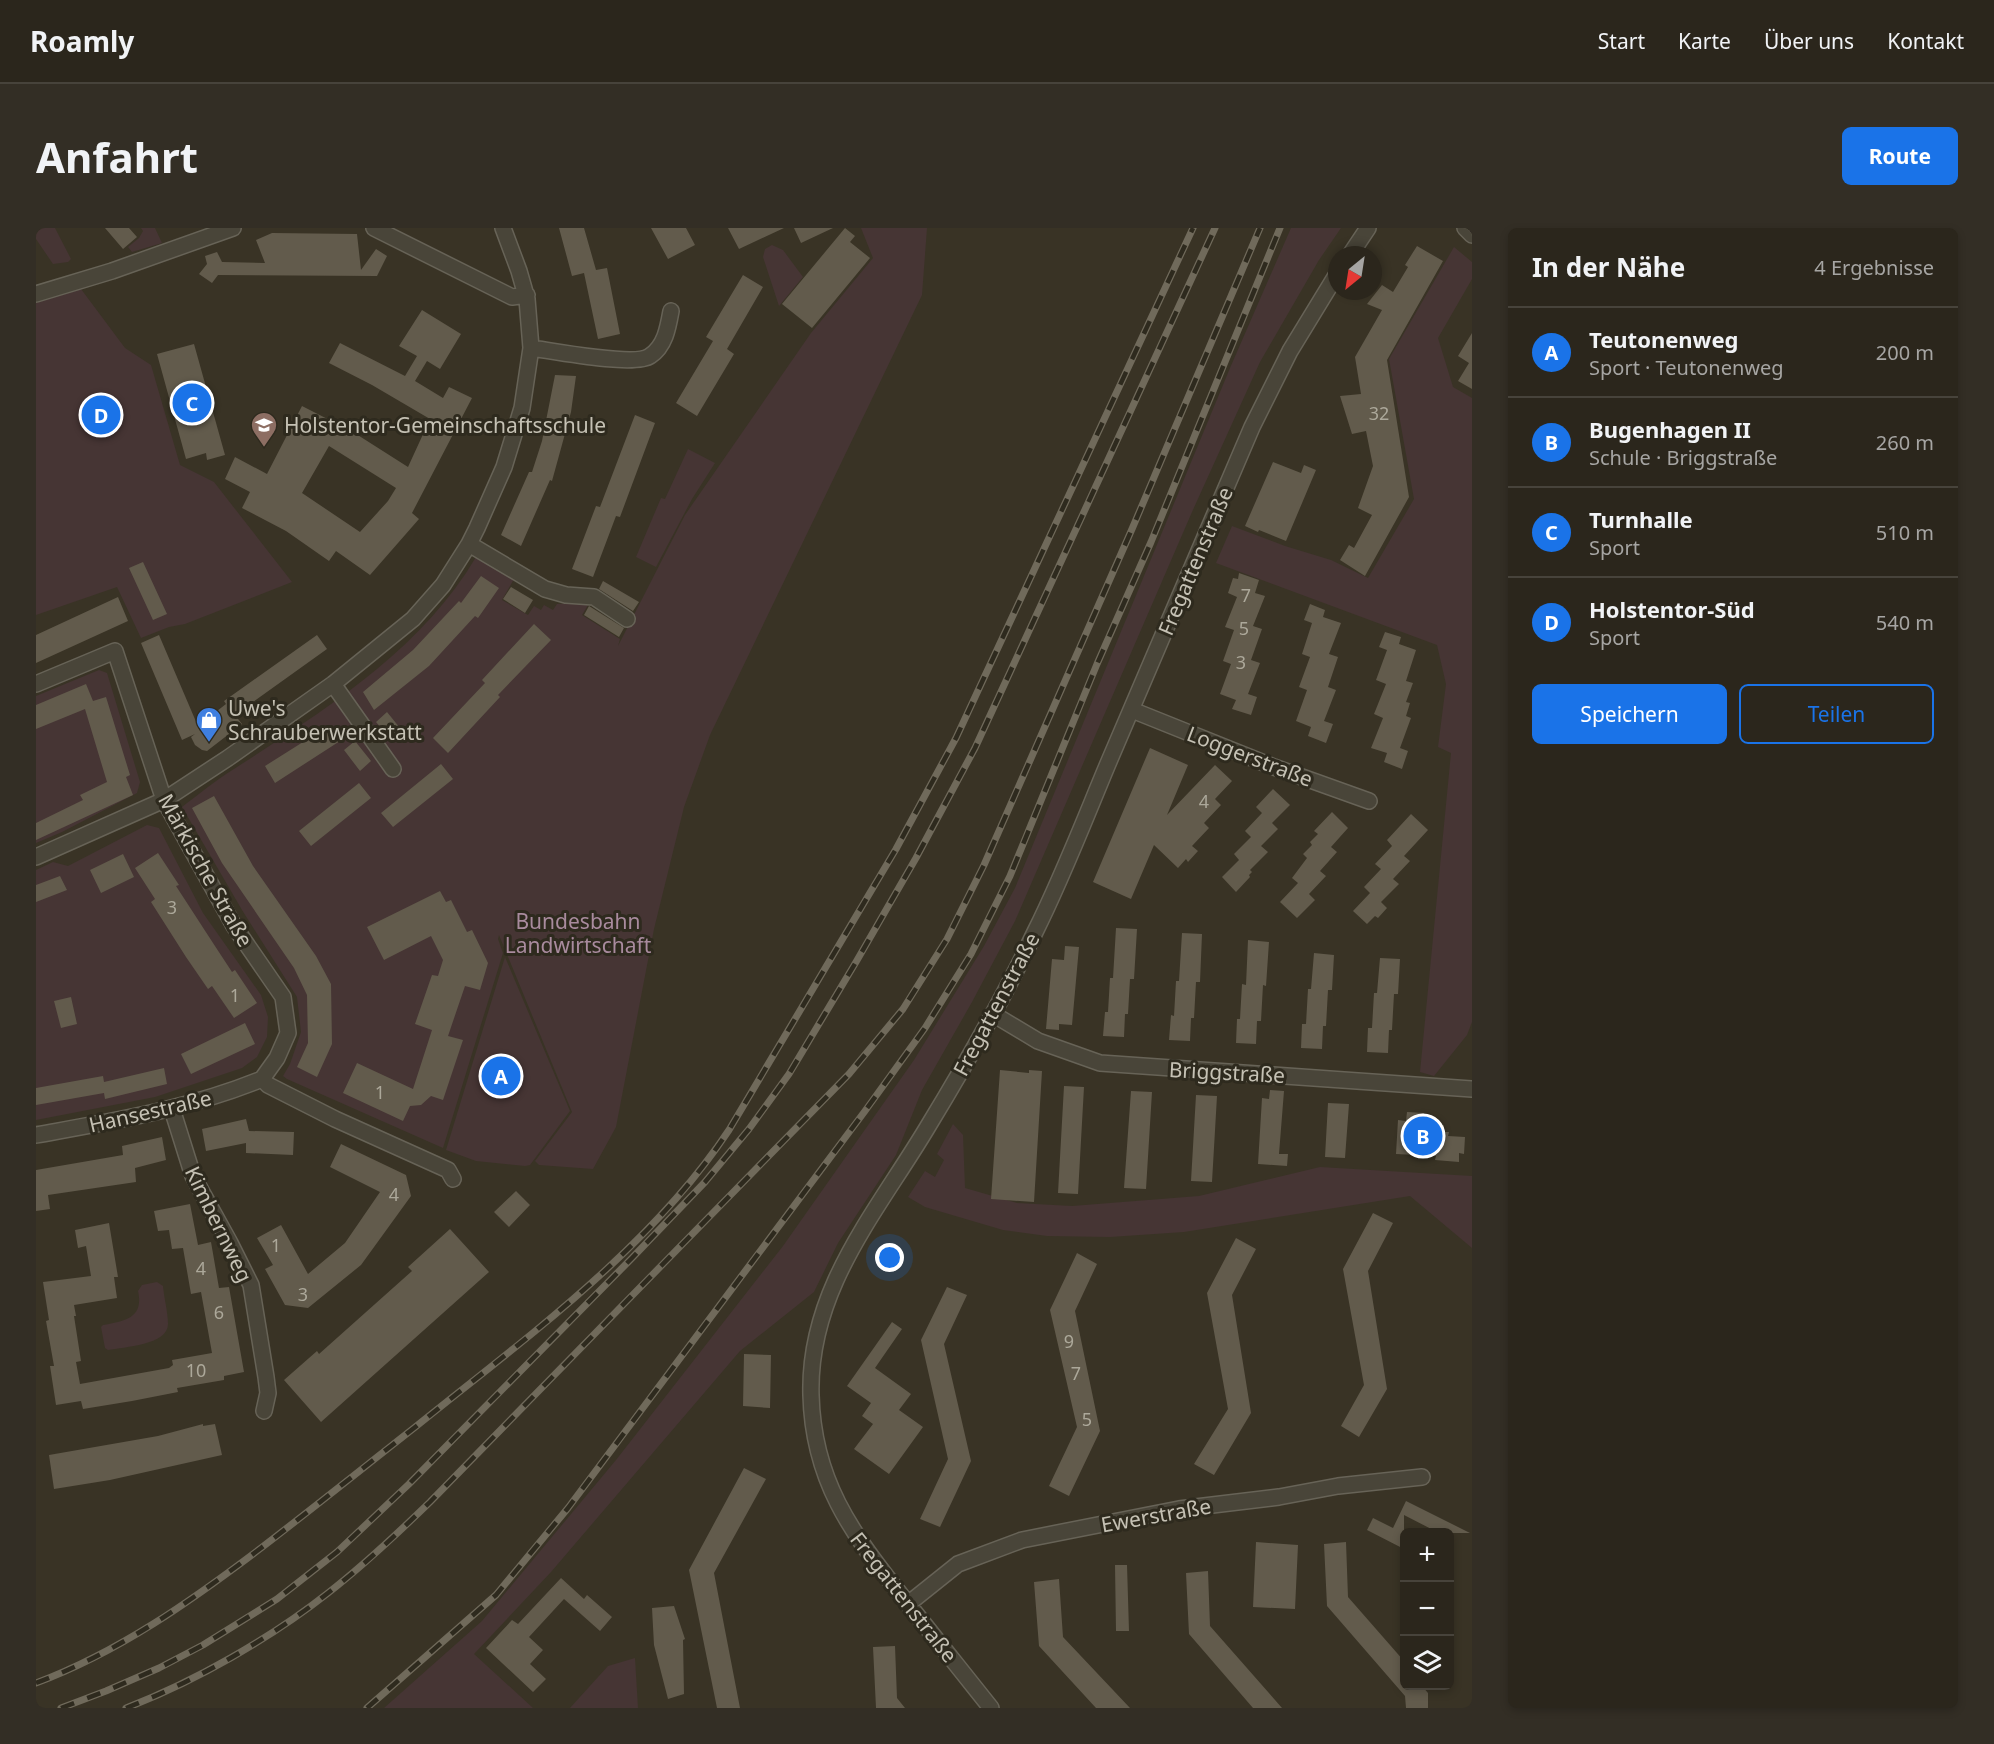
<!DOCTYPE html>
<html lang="de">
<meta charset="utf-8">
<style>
body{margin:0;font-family:"Noto Sans",sans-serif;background:#332e25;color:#f1f3f6}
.controls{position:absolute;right:18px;bottom:18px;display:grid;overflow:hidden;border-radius:9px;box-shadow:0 3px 9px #0003}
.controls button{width:54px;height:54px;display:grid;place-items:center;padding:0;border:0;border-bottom:2px solid #47433b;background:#2b261c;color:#f1f3f6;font:30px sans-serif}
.compass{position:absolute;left:1292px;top:18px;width:54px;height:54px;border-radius:50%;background:#2b261c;box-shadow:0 3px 9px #0003;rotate:210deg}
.you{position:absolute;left:854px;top:1030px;width:21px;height:21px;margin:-15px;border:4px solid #fff;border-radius:50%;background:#1a73e8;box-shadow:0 0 0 9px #1a73e833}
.badge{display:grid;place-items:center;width:39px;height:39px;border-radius:50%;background:#1a73e8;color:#fff;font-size:20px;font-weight:700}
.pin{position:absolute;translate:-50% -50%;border:3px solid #fff;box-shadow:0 2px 6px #0006}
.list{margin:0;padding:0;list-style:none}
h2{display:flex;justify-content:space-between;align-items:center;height:78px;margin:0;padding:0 24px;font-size:26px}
h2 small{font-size:20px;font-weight:400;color:#a6a5a3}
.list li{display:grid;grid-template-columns:39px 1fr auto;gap:18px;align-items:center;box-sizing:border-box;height:90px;padding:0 24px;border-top:2px solid #47433b}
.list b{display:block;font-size:22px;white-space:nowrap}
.list p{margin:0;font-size:20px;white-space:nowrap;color:#a6a5a3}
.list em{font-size:20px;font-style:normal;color:#a6a5a3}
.actions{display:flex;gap:12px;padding:18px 24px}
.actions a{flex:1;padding:14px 0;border:2px solid #1a73e8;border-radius:9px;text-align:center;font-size:21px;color:#1a73e8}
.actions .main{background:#1a73e8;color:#fff}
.icon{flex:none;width:33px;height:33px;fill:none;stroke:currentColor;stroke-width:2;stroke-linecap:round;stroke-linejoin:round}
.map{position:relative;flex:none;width:1436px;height:1480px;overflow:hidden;border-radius:9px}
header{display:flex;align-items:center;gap:36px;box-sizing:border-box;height:84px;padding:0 30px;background:#2b261c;border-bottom:2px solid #47433b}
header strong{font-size:28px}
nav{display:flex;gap:33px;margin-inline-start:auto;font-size:21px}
.intro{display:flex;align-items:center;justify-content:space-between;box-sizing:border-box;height:144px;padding:0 36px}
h1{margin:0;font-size:42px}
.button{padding:15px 27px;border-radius:9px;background:#1a73e8;color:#fff;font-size:21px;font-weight:700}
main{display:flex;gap:36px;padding:0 36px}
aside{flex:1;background:#2b261c;border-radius:9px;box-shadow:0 3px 9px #0003}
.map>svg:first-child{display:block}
</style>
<header>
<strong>Roamly</strong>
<nav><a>Start</a><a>Karte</a><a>Über uns</a><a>Kontakt</a></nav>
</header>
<div class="intro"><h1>Anfahrt</h1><a class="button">Route</a></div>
<main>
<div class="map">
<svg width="1436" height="1480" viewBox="0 0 1436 1480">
<rect width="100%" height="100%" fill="#393325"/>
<path fill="#463534" d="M0 0H19L35 31 32 34 17 36 0 11Z
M105 0H119L126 15 96 24 92 19 103 10 107 3Z
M825 0H891L886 67 674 507 648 579 618 701 580 899 557 941 503 937 499 933 536 884 463 707 462 711 467 725 407 920 251 851 247 848 254 836 265 804 261 769 206 682 146 579C163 566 180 552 198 541 288 482 384 424 440 329L478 351 466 372 492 387 498 378 505 382 508 377 517 382 521 376 548 374 552 377 546 387 584 411 582 418 649 287 775 105 837 30Z
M1255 0H1305L1283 32 1224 134 1156 284 979 693 936 774 886 862 860 927 802 1015 778 1064 704 1123 515 1344 438 1426 497 1480H348L446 1393 580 1232 747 1018 878 832 948 718 979 660 1194 140Z
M736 17 747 22 767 49 743 78 727 29 729 21Z
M1418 19 1436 34V51L1402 110 1417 159 1436 170V794L1431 807 1398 848 1384 844 1415 525 1402 519 1410 456 1401 417 1180 335 1196 298 1249 318 1295 332 1332 350 1378 271 1353 131Z
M45 61 89 120 115 137 144 237 178 254 256 354 149 396 133 399 105 410 81 359 0 387V75Z
M652 221 679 235 656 271 620 339 600 329 625 270 629 271Z
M63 442 71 445 104 554 101 565 26 604 0 615V468Z
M111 597 123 600 167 685 225 767 232 789 231 809 221 829 206 840 119 869 0 892V642L17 634 32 638Z
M469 729 534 883 494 937 489 938 440 933 410 922Z
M917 896 927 907 929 960 981 975 1036 978 1163 968 1284 939 1436 948V1020L1374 968 1148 1004 1074 1009 1011 1008 967 1002 889 979 872 969 889 943 899 949 908 932 901 926Z
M121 1054 127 1058C128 1070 132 1084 132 1096 132 1117 88 1119 72 1122L69 1120 65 1099 67 1097C89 1093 108 1090 102 1063L106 1057Z
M599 1430 602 1480H534L572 1438Z"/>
<path fill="#625b4c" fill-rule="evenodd" d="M69 0H93L101 9 87 21Z
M523 0H548L560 42 571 40 584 106 562 111 548 45 536 48Z
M615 0H650L659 17 632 31Z
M692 0H748L703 21Z
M758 0H797L765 15Z
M809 0 819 8 814 14 834 30 776 100 746 76Z
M236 5 321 6 325 42 340 21 351 28 341 48 182 47 176 55 163 46 171 36 169 28 181 24 186 34 229 35 220 12Z
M1381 18 1407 33 1351 132 1373 269 1329 348 1304 332 1313 317 1318 320 1336 287 1322 280 1337 238 1330 203 1316 206 1304 168 1325 166 1319 129 1346 82 1331 76 1346 57 1357 64 1372 39 1369 37Z
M707 47 727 59 691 121 698 126 661 188 640 175 677 113 670 109Z
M386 82 425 106 404 141 391 133 379 153 407 170 413 159 436 170 376 285 383 291 334 347 300 323 293 333 250 303 206 280 214 264 189 251 199 229 231 246 266 178 317 204 372 239 394 191 336 157 293 135 304 115 369 148 381 128 363 118ZM293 218 360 260 352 273 324 304 266 265Z
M1436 105V161L1422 153 1433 135 1422 128Z
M158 116 189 227 171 232 170 225 150 231 121 126Z
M519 147 540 148 535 184 516 253 514 252 485 318 465 307 493 244H496L506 213Z
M599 187 619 195 584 289 580 288 557 349 536 341 560 278 564 279Z
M1237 234 1265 245 1268 237 1280 242 1250 313 1223 302 1222 304 1209 298Z
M107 334 131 386 117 392 93 340Z
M1203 345 1223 352 1219 365 1229 368 1217 398 1226 401 1215 432 1224 435 1212 466 1221 469 1215 487 1196 481 1200 472 1184 466 1195 436 1187 433 1198 402 1189 399 1201 369 1192 365 1197 350 1202 351Z
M445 348 463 360 442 390 439 388 393 438 338 482 327 464 377 422 423 373 425 375Z
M567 353 603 374 597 383 563 361Z
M475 359 497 372 489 385 467 371Z
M82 369 92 393 0 435V407Z
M1274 376 1289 382 1287 389 1305 395 1293 426 1302 429 1292 459 1300 462 1288 493 1297 496 1290 515 1272 508 1275 499 1260 493 1271 462 1263 459 1274 429 1266 426 1276 395 1268 392Z
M553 378 588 400 583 409 548 387Z
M498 396 515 412 462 467 464 469 412 525 397 510 449 455 446 452Z
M1349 404 1365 409 1363 416 1380 422 1370 453 1377 455 1370 474 1374 475 1370 488 1375 490 1364 520 1372 523 1366 541 1348 534 1351 525 1335 520 1347 490 1338 486 1350 456 1340 452 1351 422 1343 419Z
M123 407 164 503 185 488 181 483 190 476 188 473 281 407 291 421 199 487 206 496 171 523 166 522 159 517 155 509 159 506 146 512 105 415Z
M50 456 57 473 70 469 94 547 90 549 97 567 0 612V595L47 572 44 567 71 554 49 481 0 501V477Z
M351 484 368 505 357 514 340 494Z
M294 497 304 513 239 555 229 538Z
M319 513 335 533 324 543 308 522Z
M1114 520 1152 537 1131 587 1179 537 1196 553 1179 571 1185 577 1168 595 1173 600 1156 618 1162 623 1152 634 1150 631 1142 640 1118 617 1095 671 1057 654Z
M405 536 417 551 357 599 345 585Z
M323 555 335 570 275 618 263 603Z
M1237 561 1254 577 1236 595 1242 601 1225 618 1232 624 1214 642 1216 644 1213 647 1214 649 1200 664 1186 649 1203 632 1198 626 1215 609 1209 603 1226 585 1220 579Z
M178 568 217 638 280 728 295 756 296 816 281 849 261 839 272 815 271 767 258 740 186 635 156 580Z
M1296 584 1312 600 1295 619 1301 624 1284 643 1290 648 1273 666 1279 672 1261 690 1244 674 1262 655 1256 650 1271 630 1267 626 1276 617 1274 614 1282 606 1278 603Z
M1375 586 1392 602 1368 628 1374 633 1357 651 1363 656 1345 674 1351 680 1342 690 1339 688 1331 696 1317 683 1334 665 1328 659 1345 641 1339 636 1356 618 1351 612Z
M122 625 143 657 140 658 177 715 196 744 199 742 221 775 198 790 176 758 172 761 150 729 115 674 119 671 99 640Z
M87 626 98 649 65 665 54 642Z
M24 648 31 662 0 674V657Z
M404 663 410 674 415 672 431 704 436 702 452 735 444 762 429 758 412 808 427 812 407 872 395 868 385 877 374 878 367 893 307 865 321 835 377 861 396 802 379 796 396 747 402 748 407 732 395 708 348 732 331 699Z
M1080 700 1101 701 1098 751H1094L1092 786H1089L1088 809 1067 808 1069 784H1072L1074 750H1077Z
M1146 705 1166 706 1164 754H1160L1158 790H1155L1154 813 1133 812 1135 787 1138 788 1140 753H1143Z
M1212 712 1233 714 1230 758 1227 757 1225 793H1221L1220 816 1200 815 1201 791H1204L1206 756 1210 757Z
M1029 718 1043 719 1036 797 1023 796V802L1010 801 1016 731 1028 732Z
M1278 725 1298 727 1296 762H1292L1290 798H1287L1286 821 1265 820 1266 796H1270L1272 761H1275Z
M1344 730 1364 731 1362 766H1358L1356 802H1353L1352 825 1331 824 1332 800H1336L1338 765H1341Z
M35 769 41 796 25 800 18 773Z
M209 795 219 816 155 846 145 826Z
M128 840 131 856 69 871 68 865 0 877V860L67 848 68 854Z
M964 842 993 845V842L1006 843 998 974 955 971Z
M1028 858 1048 859 1042 966 1022 965Z
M1234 862 1248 863 1243 926H1252L1251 938 1222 936 1226 870 1233 871Z
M1095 863 1116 864 1110 961 1088 960Z
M1160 867 1181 868 1176 954 1155 953Z
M1292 875 1313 876 1309 930 1289 929Z
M1371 884 1388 885 1387 894 1391 896 1408 897V904H1413L1412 908 1429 909 1428 926 1423 925V934L1399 932 1400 928 1360 926 1362 892 1370 893Z
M210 891 213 903 258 904 257 927 210 925V915L170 923 166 901Z
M126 909 130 932 99 940 100 954 12 967 14 981 0 983V942L87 927 86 918Z
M305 916 370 947 375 968 325 1037 272 1080 249 1077 229 1041 237 1037 221 1010 245 997 272 1046 309 1015 344 964 294 939Z
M480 963 494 977 473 999 458 984Z
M154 976 162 1017 175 1014 183 1060 193 1059 208 1144 188 1148V1152L141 1160 142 1164 96 1173 47 1181 45 1173 20 1177 14 1138H18L10 1093 13 1092 7 1054 55 1048 50 1018 42 1020 39 1002 73 995 82 1049H78L81 1070 38 1077 40 1088H38L45 1133 40 1134 44 1156 133 1140 137 1137 136 1132 176 1125 165 1064 155 1066 147 1020 136 1021 133 1002 122 1003 118 983Z
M1337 985 1357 995 1332 1043 1351 1161 1323 1209 1305 1198 1328 1157 1307 1041Z
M414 1001 453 1044 285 1194 248 1152 281 1123 283 1126 376 1043 372 1039Z
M1200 1010 1220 1021 1196 1067 1215 1185 1178 1247 1158 1236 1192 1181 1171 1065Z
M1041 1025 1061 1036 1039 1083 1064 1203 1033 1268 1013 1258 1041 1199 1014 1082Z
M911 1059 931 1067 908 1116 935 1233 904 1299 884 1291 912 1231 885 1112Z
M856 1094 866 1101 839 1140 875 1166 863 1182 887 1199 853 1246 818 1221 837 1196 826 1188 835 1175 811 1158Z
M708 1126 735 1127 734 1180 707 1178Z
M167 1196V1198L179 1196 186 1227 74 1252 18 1261 13 1227 122 1208Z
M708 1240 730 1251 678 1345 704 1480H681L653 1342Z
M1370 1273 1434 1305H1403L1368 1287V1321L1331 1302 1337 1290 1357 1300Z
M1220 1314 1262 1317 1259 1381 1217 1379Z
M1310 1314 1312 1369 1368 1433V1458H1386L1392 1465V1480H1370L1369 1468 1291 1378 1288 1316Z
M1079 1337H1091L1093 1403H1080Z
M1172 1343 1174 1398 1246 1480H1217L1153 1406 1150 1345Z
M525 1350 548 1371 551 1367 576 1389 564 1403 528 1371 493 1409 507 1422 494 1436 510 1451 497 1464 450 1420 476 1392 482 1396Z
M1023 1351 1027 1409 1094 1480H1060L1003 1418 998 1354Z
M638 1378 649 1411 647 1412 648 1466 632 1471 618 1417 616 1380Z
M859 1418 861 1470 869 1480H840L837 1419Z"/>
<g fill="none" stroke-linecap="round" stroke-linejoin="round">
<g stroke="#676357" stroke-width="18">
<path id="minor" d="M338 0 476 69 491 67
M1429 0 1436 7
M1314 27 1332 0
M0 66 76 43 197 0
M495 120C517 123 599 139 614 128 629 118 632 100 635 83
M433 316 509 361 530 367 558 369 591 391
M0 456 79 423 128 572 198 698 247 769 252 805 241 830 226 851
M297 456 357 541
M1096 482 1238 539 1333 573
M0 629 128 572 192 530 297 456 377 391 407 357 433 316 441 300 468 239 486 180 495 120 491 71 483 43 467 0
M957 786 1002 813 1064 835 1436 861
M226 851 232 857 299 891 412 942 417 951
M136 881 157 948 194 1015 215 1057 230 1149 232 1165 228 1183
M0 907C77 893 153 881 226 851
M872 1376 922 1336 986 1312 1143 1281 1243 1269 1302 1258 1386 1249
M955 1480C925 1442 895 1405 865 1367 815 1304 777 1252 775 1167 772 1062 840 985 891 900 930 836 967 771 999 704 1026 650 1048 593 1071 538 1120 425 1168 312 1216 199L1254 123 1301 46"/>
</g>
<use href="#minor" stroke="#494539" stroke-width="15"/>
<g stroke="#706a5b" stroke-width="7">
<path id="rail" d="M0 1455C83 1424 155 1373 225 1320 276 1281 327 1240 378 1200 487 1112 614 1021 693 902L860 621 920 510 1157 0
M25 1480 70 1463 123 1440 167 1417 241 1371 301 1324 373 1256 596 1030 669 954 713 901 753 846 820 734 880 630 939 520 1179 0
M90 1480C158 1454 235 1410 292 1365 328 1337 361 1306 394 1274L813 846 867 781 911 711 948 637 1096 301 1224 0
M331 1480 460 1367 532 1280 829 883 889 800 935 726 974 648 1061 436 1115 314 1244 0"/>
</g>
<use href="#rail" stroke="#2e2a1e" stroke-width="4.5" stroke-dasharray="14" stroke-linecap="butt"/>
</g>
<defs>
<g id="school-pin" transform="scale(1.35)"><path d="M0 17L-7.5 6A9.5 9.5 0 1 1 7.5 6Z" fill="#8d6e63" stroke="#2e2a1e"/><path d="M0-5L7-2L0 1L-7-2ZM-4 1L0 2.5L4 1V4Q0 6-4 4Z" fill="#fff"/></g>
<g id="shop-pin" transform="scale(1.35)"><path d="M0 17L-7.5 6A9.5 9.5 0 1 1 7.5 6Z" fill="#3f7fe0" stroke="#2e2a1e"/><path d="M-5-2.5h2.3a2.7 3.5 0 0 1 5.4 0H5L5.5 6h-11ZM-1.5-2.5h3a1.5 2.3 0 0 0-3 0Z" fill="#fff"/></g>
</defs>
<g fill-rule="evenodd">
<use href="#school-pin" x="228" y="197"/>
<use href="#shop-pin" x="173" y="492"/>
</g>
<g text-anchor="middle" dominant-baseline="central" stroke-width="6" stroke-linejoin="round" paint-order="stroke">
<g font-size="18" fill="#aca89a">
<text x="1343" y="185">32</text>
<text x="1210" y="367">7</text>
<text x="1208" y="400">5</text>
<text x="1205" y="434">3</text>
<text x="1168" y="573">4</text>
<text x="136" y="679">3</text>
<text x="199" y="767">1</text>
<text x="344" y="864">1</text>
<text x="358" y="966">4</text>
<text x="240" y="1017">1</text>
<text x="165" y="1040">4</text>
<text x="267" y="1066">3</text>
<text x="183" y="1084">6</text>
<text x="1033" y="1113">9</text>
<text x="160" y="1142">10</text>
<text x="1040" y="1145">7</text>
<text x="1051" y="1191">5</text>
</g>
<g font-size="21" fill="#c5c1b4" stroke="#2e2a1e" text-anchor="start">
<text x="248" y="197">Holstentor-Gemeinschaftsschule</text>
<text x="192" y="480">Uwe's<tspan x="192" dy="24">Schrauberwerkstatt</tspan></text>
</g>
<g font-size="21" fill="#c5c1b4" stroke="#2e2a1e">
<text transform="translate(1159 333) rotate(-67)">Fregattenstraße</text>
<text transform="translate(1214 528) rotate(21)">Loggerstraße</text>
<text transform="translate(170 642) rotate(61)">Märkische Straße</text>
<text transform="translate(960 776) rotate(-62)">Fregattenstraße</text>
<text transform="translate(1191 844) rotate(3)">Briggstraße</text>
<text transform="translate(114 883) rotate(-13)">Hansestraße</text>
<text transform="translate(183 996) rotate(64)">Kimbernweg</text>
<text transform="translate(1120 1287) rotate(-10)">Ewerstraße</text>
<text transform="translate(868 1369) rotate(52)">Fregattenstraße</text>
</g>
<g font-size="21" fill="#a98b9e" stroke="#2e2a1e">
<text x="542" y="693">Bundesbahn<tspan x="542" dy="24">Landwirtschaft</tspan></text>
</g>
</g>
</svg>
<div class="controls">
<button>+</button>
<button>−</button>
<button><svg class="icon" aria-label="layers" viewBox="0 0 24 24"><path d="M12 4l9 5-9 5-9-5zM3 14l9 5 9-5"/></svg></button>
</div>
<svg class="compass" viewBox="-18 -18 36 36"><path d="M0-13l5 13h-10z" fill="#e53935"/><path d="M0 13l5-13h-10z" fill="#a6a5a3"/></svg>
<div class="you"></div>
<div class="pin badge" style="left:465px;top:848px">A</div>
<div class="pin badge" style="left:1387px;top:908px">B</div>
<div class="pin badge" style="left:156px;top:175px">C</div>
<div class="pin badge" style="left:65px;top:187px">D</div>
</div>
<aside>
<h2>In der Nähe<small>4 Ergebnisse</small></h2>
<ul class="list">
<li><span class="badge">A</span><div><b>Teutonenweg</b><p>Sport · Teutonenweg</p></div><em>200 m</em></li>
<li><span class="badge">B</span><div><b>Bugenhagen II</b><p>Schule · Briggstraße</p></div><em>260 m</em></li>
<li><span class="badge">C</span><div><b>Turnhalle</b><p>Sport</p></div><em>510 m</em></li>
<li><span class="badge">D</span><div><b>Holstentor-Süd</b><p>Sport</p></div><em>540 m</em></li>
</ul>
<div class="actions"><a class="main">Speichern</a><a>Teilen</a></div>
</aside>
</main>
